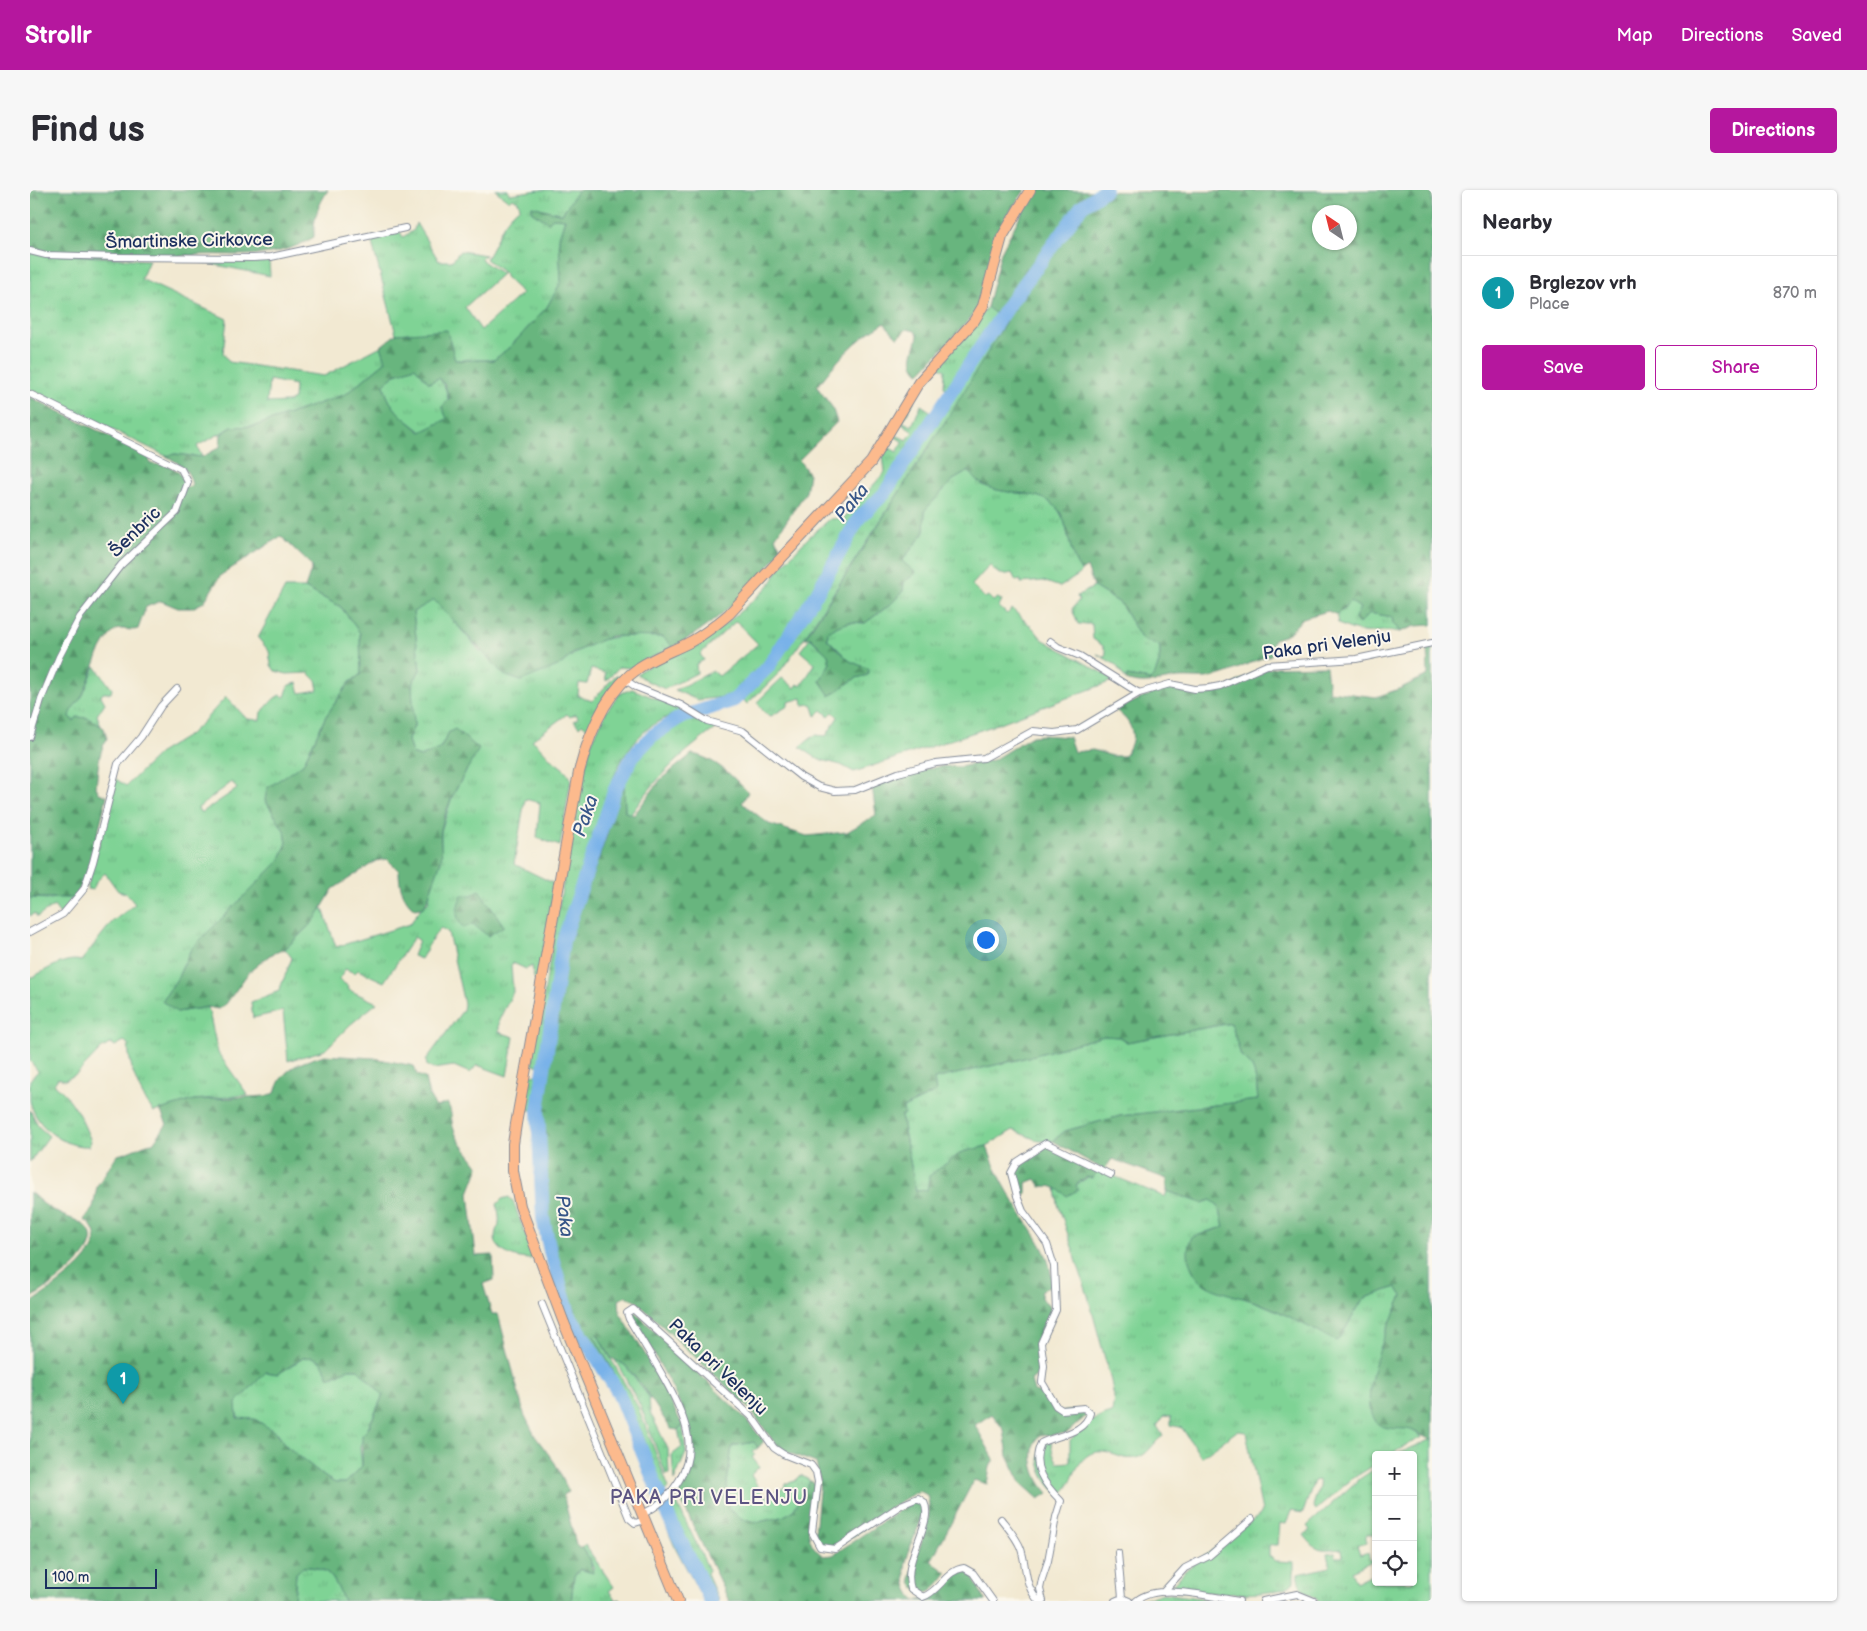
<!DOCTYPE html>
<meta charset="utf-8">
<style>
body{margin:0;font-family:"Balsamiq Sans",sans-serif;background:#f7f7f7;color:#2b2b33}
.controls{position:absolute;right:15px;bottom:15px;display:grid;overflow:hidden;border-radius:5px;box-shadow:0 1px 4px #0004}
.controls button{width:45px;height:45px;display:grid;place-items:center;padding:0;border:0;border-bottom:1px solid #e1e1e2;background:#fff;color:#2b2b33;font:25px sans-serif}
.compass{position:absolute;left:1282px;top:15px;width:45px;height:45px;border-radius:50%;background:#fff;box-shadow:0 1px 4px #0004;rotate:325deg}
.scale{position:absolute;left:15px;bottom:12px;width:112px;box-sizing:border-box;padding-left:5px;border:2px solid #1b2f5e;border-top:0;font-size:14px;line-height:18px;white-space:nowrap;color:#1b2f5e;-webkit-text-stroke:4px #fbf7ec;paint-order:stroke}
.you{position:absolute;left:955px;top:749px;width:18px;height:18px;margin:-12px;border:4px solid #fff;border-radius:50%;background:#1a73e8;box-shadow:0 0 0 8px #1a73e833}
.badge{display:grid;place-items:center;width:32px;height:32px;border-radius:50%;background:#b5179e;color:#fff;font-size:16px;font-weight:700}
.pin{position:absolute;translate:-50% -41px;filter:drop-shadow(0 1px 2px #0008)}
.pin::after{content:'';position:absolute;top:26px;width:18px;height:15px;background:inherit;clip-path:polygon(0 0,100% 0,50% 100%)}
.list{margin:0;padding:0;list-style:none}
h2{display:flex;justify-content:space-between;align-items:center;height:65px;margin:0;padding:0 20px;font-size:21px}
h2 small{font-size:16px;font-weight:400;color:#7c7c81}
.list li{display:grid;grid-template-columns:32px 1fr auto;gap:15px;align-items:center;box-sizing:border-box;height:75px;padding:0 20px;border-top:1px solid #e1e1e2}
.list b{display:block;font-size:19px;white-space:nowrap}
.list p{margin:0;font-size:16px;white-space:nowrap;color:#7c7c81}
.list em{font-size:16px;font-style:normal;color:#7c7c81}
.actions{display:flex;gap:10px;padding:15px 20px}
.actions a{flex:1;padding:11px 0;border:1px solid #b5179e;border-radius:5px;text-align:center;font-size:18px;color:#b5179e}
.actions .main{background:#b5179e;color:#fff}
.icon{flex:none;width:28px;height:28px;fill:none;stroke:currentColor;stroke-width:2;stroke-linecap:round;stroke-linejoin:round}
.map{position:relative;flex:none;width:1402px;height:1411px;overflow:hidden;border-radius:5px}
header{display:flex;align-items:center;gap:30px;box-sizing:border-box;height:70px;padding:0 25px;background:#b5179e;color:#fff}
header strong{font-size:24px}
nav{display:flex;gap:28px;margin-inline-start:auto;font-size:18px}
.intro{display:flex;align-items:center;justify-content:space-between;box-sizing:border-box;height:120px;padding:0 30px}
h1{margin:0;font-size:35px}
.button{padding:12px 22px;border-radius:5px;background:#b5179e;color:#fff;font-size:18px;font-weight:700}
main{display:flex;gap:30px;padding:0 30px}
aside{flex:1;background:#fff;border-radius:5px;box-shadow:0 1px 4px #0004}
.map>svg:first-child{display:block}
</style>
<header>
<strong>Strollr</strong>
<nav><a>Map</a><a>Directions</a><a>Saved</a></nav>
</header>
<div class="intro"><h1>Find us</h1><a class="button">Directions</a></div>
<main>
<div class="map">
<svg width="1402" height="1411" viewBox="0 0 1402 1411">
<defs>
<pattern id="grass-tufts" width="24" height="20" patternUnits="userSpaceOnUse" patternTransform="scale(1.25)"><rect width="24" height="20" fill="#7fd395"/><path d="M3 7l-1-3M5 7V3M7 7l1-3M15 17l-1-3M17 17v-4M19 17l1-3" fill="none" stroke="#6db583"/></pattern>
<pattern id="forest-firs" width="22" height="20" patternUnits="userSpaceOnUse" patternTransform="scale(1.25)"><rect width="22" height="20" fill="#67b57e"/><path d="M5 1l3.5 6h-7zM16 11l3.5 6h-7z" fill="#54946a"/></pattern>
</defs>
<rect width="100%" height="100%" fill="#fbf7ec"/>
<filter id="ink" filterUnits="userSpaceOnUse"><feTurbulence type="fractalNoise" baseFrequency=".02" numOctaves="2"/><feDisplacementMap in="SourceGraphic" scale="10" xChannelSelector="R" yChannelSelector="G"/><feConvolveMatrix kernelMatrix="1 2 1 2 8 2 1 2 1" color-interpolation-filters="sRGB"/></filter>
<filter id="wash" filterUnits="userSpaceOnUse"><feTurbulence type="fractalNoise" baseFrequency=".0096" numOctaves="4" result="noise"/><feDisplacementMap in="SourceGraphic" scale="20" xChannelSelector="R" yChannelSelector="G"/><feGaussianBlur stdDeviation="1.12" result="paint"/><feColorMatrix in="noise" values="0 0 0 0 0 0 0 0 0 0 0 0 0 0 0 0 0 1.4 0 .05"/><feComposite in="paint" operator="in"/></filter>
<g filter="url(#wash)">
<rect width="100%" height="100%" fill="#f2e9d2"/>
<path fill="url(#grass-tufts)" stroke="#4d817a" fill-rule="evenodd" d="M465 0H478L479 4 511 0H548L532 24 502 16 523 28H535L529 48 531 92 517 117 481 156 464 170H425L381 143 366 144 341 49 370 42 373 47 384 40 386 33 409 71H422L430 61 456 65 450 69 472 84 435 117 451 140 492 103 475 87V84L456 69C470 47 468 35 490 17L488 11 482 8 479 11Z
M0 63 119 70 111 89 197 129 193 163 199 172 294 186 351 156 356 171 316 204 225 236 202 237 167 256 172 267 145 264 136 266 0 199ZM239 190 265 195 264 209 258 212 237 213Z
M239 69 240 86 162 70Z
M957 117 976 132 952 175 772 451 749 483 717 514 713 509C765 458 796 392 832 330 840 319 845 321 853 313L903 237 921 201 914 197 915 180 908 176Z
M385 177 399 193 409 188C420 201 418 213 417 229L392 242C374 228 357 217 354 194L366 184Z
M882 210 884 211 873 232 882 236 891 215 903 223 852 301 830 318 786 399 735 476 702 506 667 510 645 500 683 481 689 486 728 454 706 431 670 464 674 470 666 474 667 483 635 499 617 491 607 484 613 479 663 457 693 436 733 402 743 390 747 381 778 348 800 329 814 328 855 282 853 265 858 257 867 262 873 252 864 246 865 245 877 250 883 242 869 232Z
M939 281C943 285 946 290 950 293 972 308 1007 297 1026 317 1040 331 1037 363 1051 381L1050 384 1030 397 1013 391 991 393V390L986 391 982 383C970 386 967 384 960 375L942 395 955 408 958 406 963 411 968 408 972 411 969 417 977 424 982 419 1004 439 1012 449 1085 490 954 539 824 582 811 575 788 569 770 557 785 545 796 546 808 527 803 522 799 526 792 520 786 526 782 514 773 515 772 508 758 512V516L741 526 734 522 727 512 752 488 765 498 768 494 771 496 785 474 770 461 780 448 798 465 800 473 790 491 800 505 826 488 838 485V479L820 471 797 448 798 442 808 436 820 432 835 433 861 414 873 401 874 392 872 371 894 343 895 320 923 290Z
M1064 397 1090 413 1112 450 1129 455C1132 464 1128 484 1120 490L1097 486 1096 490 1086 475 1067 464 1075 467 1076 462 1073 456 1063 449 1062 434H1048L1042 419 1049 410 1047 406Z
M255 398H275L311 417 330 443 331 484 319 493 296 526 273 574 235 610 255 642 257 653 249 671 161 759 147 789 132 811 147 822 178 817 188 863 218 905 164 910 124 922C109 904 99 877 98 854L94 851 85 856 81 853 71 859 47 884 35 890 28 888 24 894C43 908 52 930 61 951L59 956C33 958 4 935 0 910 0 904 0 896 0 890L8 881 0 871V788C14 782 35 766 51 771L82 732 105 714 96 703 88 701 75 683 66 692 63 700 57 699 86 589 96 596 131 562 159 545 172 533 196 507 217 529 230 530 231 522C239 516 241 509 250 505L255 507 259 495 267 493 270 503 288 500 286 490 279 483 257 484 245 481 241 475 239 461 228 448ZM202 592 207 599 171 623 168 618Z
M404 409 450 461 530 475C568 443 586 445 633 447L643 457 600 478 589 477 576 491 575 483 561 479 557 494 549 493 548 506 562 511 586 485 589 487 577 503 558 539 552 534 549 537 544 531 548 528 546 524 540 527 537 524 502 550C509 555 513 561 519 567 527 575 536 578 541 589L530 656 507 648 510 613 495 609 484 674 525 694 508 791 504 788 502 776 496 779 483 773 481 775 483 802 469 830V842L484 847 477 886 447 875 440 883 424 876 403 879 397 876 396 871 399 866 433 820 434 814 418 742 411 738C405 742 396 761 391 769L383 766 389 750 384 747 354 792 328 780 325 783 315 779 309 790 318 796 317 799 347 813 321 834 295 860 258 871 253 821 223 828 221 812 249 801 262 768 255 759 284 731 292 716 306 757 380 734 391 718 398 713 401 696 411 671V641L422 607 448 559 425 540 419 542 410 559 390 567 382 564 378 550 384 536 382 494 390 480 383 422Z
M1320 411 1330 418 1329 434 1339 423 1362 427 1363 433 1370 442C1359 440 1354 441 1343 442 1331 444 1318 438 1308 434L1307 425Z
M65 476 82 499 81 503H73L71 506 75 513 67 525 71 536C60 529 49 534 39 528V522L53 505Z
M602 499 655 520C631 529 619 534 602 555 578 585 574 624 563 660 553 690 538 719 530 749 519 791 517 834 511 876L502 874 547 611 561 554 576 522 589 504Z
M664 527 685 539C648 566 627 587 601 624L595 622 594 592 601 576 622 551Z
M37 706 45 708 30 724 24 716 7 727 5 723 0 726V708L20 709Z
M1202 833 1211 866C1227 876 1226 892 1228 910L1090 926 1035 941 1023 951H1009L983 940 957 956 932 962 897 1000 886 1001 871 926 873 918 906 902 904 889 987 870 1074 846 1089 847 1097 852Z
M500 884 510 886 503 921 493 918Z
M0 920 9 937 19 946 0 972Z
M1069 980 1135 1007 1137 1001 1172 1013 1181 1010 1189 1016 1194 1037 1176 1042V1095L1231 1114 1310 1148 1333 1109 1366 1097 1372 1106 1356 1142 1382 1240 1392 1247 1359 1265H1346V1274L1322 1289 1286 1320 1283 1317C1284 1309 1291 1298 1289 1290L1284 1291 1273 1323 1261 1321 1256 1334 1250 1333 1248 1355H1239V1366L1246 1371 1264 1372V1392C1249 1411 1167 1402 1139 1399L1157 1379 1230 1325 1232 1321 1216 1242 1207 1241 1171 1267 1152 1238 1141 1235V1227L1134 1226 1127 1236 1133 1246C1123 1252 1119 1265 1106 1268 1090 1272 1074 1254 1057 1266 1044 1275 1043 1295 1031 1304 1015 1299 996 1257 1021 1252L1023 1264 1028 1273 1040 1272V1250C1053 1237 1063 1228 1082 1223L1084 1207 1081 1191 1058 1106 1028 1014 1026 997 1046 995Z
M479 1007 483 1011 502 1062 503 1068 500 1069C485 1069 460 1061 466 1041 467 1037 469 1038 469 1034 470 1028 468 1020 467 1014L472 1009Z
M567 1144 608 1217 639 1298 633 1303 612 1243 583 1188 585 1187 563 1145Z
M282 1167 291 1171 303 1187 313 1179H328L353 1205 330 1256 332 1276 316 1293H305L295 1287 254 1254 248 1243 208 1228 205 1213 236 1182 248 1184 273 1168Z
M584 1168 595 1175 619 1207 620 1222 638 1259 639 1284 636 1285 611 1217Z
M653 1236 656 1263 644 1291 642 1265 652 1257 648 1240Z
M1399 1250H1402V1411H1289C1279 1404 1267 1398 1268 1384L1300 1377 1297 1364 1305 1363 1306 1367H1313L1312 1359C1290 1361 1288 1363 1274 1345L1280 1340 1277 1336 1328 1290 1346 1278V1345H1336V1352L1327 1356 1330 1365 1338 1362 1340 1370 1346 1368V1381L1341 1372 1321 1381 1326 1392 1346 1382V1392H1383V1265H1365Z
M725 1252 728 1258 723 1261 725 1265 722 1267 729 1277 721 1285 734 1307 754 1298 755 1294 765 1291 771 1285 780 1291 763 1321 752 1327 728 1332 714 1330 698 1319 697 1293 702 1256Z
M644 1307 679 1380 677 1384 689 1411H684L637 1313Z
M632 1317 678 1411H674L644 1355 629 1320Z
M555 1355 584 1397 579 1401 586 1410 590 1409 592 1411H541L544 1386 550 1379 559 1382 564 1378 552 1357Z
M273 1377C301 1377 303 1388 314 1411H264L266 1383Z
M1133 1403 1191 1411H1109Z"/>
<path fill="url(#forest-firs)" stroke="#41726e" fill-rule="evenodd" d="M0 0H298C288 16 283 28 284 47 236 76 198 59 146 67L30 65 0 60Z
M548 0H995L981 20 968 47 949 119 891 182 889 183C876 170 886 160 888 145L885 141 877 139 868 148 854 133C826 149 806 171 787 197L802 217 807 232 769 270 779 284 776 302 745 348 752 359C721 400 689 432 643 457L633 447 581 446 545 462 530 475 491 491 474 485 404 410 383 422 390 480 382 494 384 536 378 550 382 564 390 567 410 559 419 542 425 539 449 559C434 585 417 610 411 640 409 650 413 661 411 671 410 675 396 715 394 717L385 719C373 711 369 695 369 681L357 669 346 671 303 699 284 731 255 759 240 765 219 782 196 814 188 819 178 817 147 822 132 811 147 789 161 759 249 671 257 653 255 642 235 610 237 598 273 574 296 526 319 493 331 484 330 443 311 417 275 398 282 377 280 374 251 346 191 385 174 412 162 418H148L131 411 116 417 108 439C100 442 91 436 85 441 68 454 62 486 53 504 49 513 40 518 39 527L44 531 47 527 58 528 74 538 77 549C68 562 68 581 66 597L69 603 77 606 58 682 45 708H0V207L119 266 120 274C138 275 152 276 154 297L162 296C160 279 150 274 136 266L145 264 172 267 190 257 191 244 202 237 225 236 316 204 356 171 351 156 366 144 417 140 425 170H464L481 156 517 117 531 92 529 48 535 29 523 28 518 32 502 22V16L532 24ZM385 177 399 193 409 188 415 195 419 209 412 217 417 229 391 242C374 228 357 217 354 194L366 184Z
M1008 0 1103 2 1402 0V435L1385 436 1370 442 1363 433 1362 427 1340 423 1329 434 1324 429 1330 418 1320 411 1307 425 1298 421 1273 428 1257 445 1244 449 1242 453 1241 465C1221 471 1203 483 1183 487 1169 490 1154 486 1141 489 1125 492 1112 496 1096 490L1097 486 1120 490C1128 484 1132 464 1129 455L1112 450 1090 413 1064 397 1057 377 1051 381C1037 363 1040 331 1026 317 1007 297 972 308 950 293 946 290 942 285 939 281L923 290 895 320 894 343 872 371 886 383 874 392 873 401 861 414 835 433 820 432 808 436 798 442 797 449 820 471 839 479 838 485 826 488 800 506 790 491 800 473 798 465 781 448H775L922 221 976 132 957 117 971 62 997 13ZM1290 22H1320V52H1290Z
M1402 457V1250C1395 1248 1388 1243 1381 1240 1370 1237 1353 1242 1345 1230 1326 1203 1360 1133 1372 1106L1366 1097 1333 1109 1310 1148 1306 1151C1281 1139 1255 1123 1229 1113 1214 1107 1187 1103 1174 1094 1160 1083 1153 1062 1162 1047L1194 1037 1189 1016 1181 1010 1172 1013 1137 1001V989L1082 969 1074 980 1023 951 1035 941 1090 926 1228 910C1226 892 1227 876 1211 866L1201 833 1097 852 1089 847 1074 846 987 870 904 889 906 902 873 918 874 924 871 926 886 1001 897 1000 899 986 932 962 957 956C965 981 980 1006 994 1028 1009 1051 1022 1068 1022 1096L1012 1100 1011 1108 1020 1116 1021 1129C1018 1134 1014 1137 1011 1142 1005 1151 1012 1171 1009 1184L1001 1190 1004 1202 1013 1204 1025 1222 1051 1220 1056 1226 1037 1243 1010 1246 1006 1249C998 1268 1005 1289 1018 1303L1009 1309 991 1293 978 1266 974 1240 962 1224 945 1235 964 1269 960 1277 957 1294 944 1290 901 1371 917 1383C911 1391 899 1409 887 1400 885 1398 881 1394 881 1390 880 1387 882 1382 883 1379 888 1354 905 1330 897 1305L890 1301C861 1312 828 1350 803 1356 793 1358 788 1352 785 1344L790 1291 786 1273 749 1259 720 1219 606 1111 596 1106 589 1110 590 1123 621 1174 653 1236 648 1240 641 1239 613 1197 595 1175 581 1168 567 1144 564 1145 585 1184 583 1188 542 1122 531 1094 523 1066 516 1030 514 946 511 924 524 851 530 786 537 755 577 645 589 592H594L595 622 604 625 631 589 662 564C685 568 702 586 718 602L712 613 739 634 777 646 817 642 846 625 842 596 891 580 913 576 930 577 963 570 1002 546 1012 545 1039 547 1044 562 1063 560 1082 566H1094C1109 548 1103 532 1085 520L1133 499 1173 505 1187 503 1227 481 1247 477 1296 476 1299 501 1346 507 1369 499 1398 485 1397 458Z
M449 700 474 736 458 746 443 734 434 738C424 728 426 718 432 705H442Z
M294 865 344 868 384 876 387 885 395 888 399 906 406 917 417 913C422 920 421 929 423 937 428 954 440 963 449 977L439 1003 446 1066 463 1065 464 1090 453 1094 462 1124H468L494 1224 505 1246 525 1273 539 1302 533 1305 546 1354 550 1359 552 1357 560 1369 563 1383 550 1379 544 1386 541 1411H314C303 1388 301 1376 273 1377L266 1383 264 1411H0V1114C17 1101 75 1066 64 1041 62 1036 59 1032 54 1030L63 1018 67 996 87 965C100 963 114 953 123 953L137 934 130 920 164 910 236 906 245 903C252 877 270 873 294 865ZM282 1167 291 1171 299 1187C311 1186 312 1177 328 1179L353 1205 338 1239 332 1245V1276L316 1293H305L295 1287 254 1254 248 1244 225 1229 207 1228 206 1213 236 1182 248 1184 273 1168Z
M1017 956 1069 980 1062 988 1056 987 1046 995 1048 1000 1037 1006C1028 999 1023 994 1011 997L1006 989 996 993V1004L992 1005 982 982Z
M0 1002C9 1010 17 1018 28 1023 37 1028 47 1029 55 1036 82 1058 15 1099 0 1109Z
M605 1122 712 1225 734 1251 728 1258 724 1252 702 1256 697 1293 698 1319 714 1330 728 1332 752 1327 763 1321 780 1291 785 1293C788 1320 764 1344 793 1366L803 1365 883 1311 889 1310 895 1315C890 1345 859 1382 885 1410 914 1411 911 1393 932 1380L940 1383 956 1411H699L647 1302C654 1289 663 1270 662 1254 659 1220 619 1157 602 1124Z"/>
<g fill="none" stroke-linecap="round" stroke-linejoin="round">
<path stroke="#79b2e9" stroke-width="14" d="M681 1411 639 1328 588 1202 539 1124 520 1061 513 1028 508 920 533 751 585 599 603 566 622 546 649 528 704 510 738 477 787 403 829 328 854 304 977 117 1052 16 1075 0"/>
</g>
</g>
<g filter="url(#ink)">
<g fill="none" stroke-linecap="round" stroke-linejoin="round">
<g stroke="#868c98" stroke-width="8">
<path id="street" d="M0 61 16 65 87 67 223 68 241 67 375 38
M0 204 151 279 158 292 147 322 91 375 50 427 29 467 11 510 0 547
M1020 451 1028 457 1050 466 1109 503
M594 489 606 497 651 515 677 531 713 541 771 587 789 597 805 601 825 600 868 583 906 573 954 568 1003 541 1024 543 1047 540 1109 503 1140 494 1165 499 1179 498 1190 496 1237 475 1326 469 1402 453
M0 742 33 724 54 699 63 672 88 574 111 547 131 516 147 499
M512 1114 599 1328 605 1333 615 1330
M613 1324C643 1309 665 1276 657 1242 651 1211 616 1158 599 1129L597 1123 603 1119 722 1227 744 1258 753 1264 781 1275 786 1282 788 1292 782 1342 790 1357 805 1359 871 1315 888 1308 894 1312C905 1333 871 1369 881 1399L893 1407C910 1401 916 1380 934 1378L943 1383 963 1411
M971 1329C978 1338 987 1348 991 1359 997 1377 994 1397 1009 1411
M1088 1363 1092 1408
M1134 1401 1155 1378 1179 1366 1222 1329
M1013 1411 1010 1399 1012 1389 1018 1371 1026 1327 1031 1311C1015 1295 1000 1276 1011 1253 1026 1245 1055 1244 1060 1223L1054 1218 1032 1220 1026 1216 1012 1192 1014 1176 1011 1153 1026 1120 1024 1076 1017 1054 993 1021 987 1006 981 983 987 972 1016 953 1081 985
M1085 1411 1092 1408 1099 1411
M1106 1411C1129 1392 1180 1407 1209 1411
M1233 1411 1267 1404 1284 1411"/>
</g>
<g stroke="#868c98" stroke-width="12">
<path id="primary" d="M648 1411 534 1133 490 1016 483 981V954L486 934 549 582C559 543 576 500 610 477 625 467 642 461 658 453 674 445 686 435 699 424L841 272 889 192 944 131 953 116 972 47 1000 0"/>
</g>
<use href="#street" stroke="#fff" stroke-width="6"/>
<use href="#primary" stroke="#fcba8d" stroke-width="10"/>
</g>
</g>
<g text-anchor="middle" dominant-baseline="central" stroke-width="4" stroke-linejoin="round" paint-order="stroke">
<g font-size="18" fill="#1b2f5e" stroke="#fbf7ec">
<text transform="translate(159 51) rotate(-1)">Šmartinske Cirkovce</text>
<text transform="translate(105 342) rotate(-44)">Šenbric</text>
<text transform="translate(1297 455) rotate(-8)">Paka pri Velenju</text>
<text transform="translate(688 1177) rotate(44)">Paka pri Velenju</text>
</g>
<g font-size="19" font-style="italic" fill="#375688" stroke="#fbf7ec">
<text transform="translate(822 313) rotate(-51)">Paka</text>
<text transform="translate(556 626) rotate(-71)">Paka</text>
<text transform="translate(534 1026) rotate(83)">Paka</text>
</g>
<g font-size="20" letter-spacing="1" fill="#5c5482" stroke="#fbf7ec">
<text x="679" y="1308">PAKA PRI VELENJU</text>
</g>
</g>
</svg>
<div class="controls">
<button>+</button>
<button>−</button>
<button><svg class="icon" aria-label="locate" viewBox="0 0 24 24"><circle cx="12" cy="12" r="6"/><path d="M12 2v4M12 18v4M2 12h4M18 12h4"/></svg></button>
</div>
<svg class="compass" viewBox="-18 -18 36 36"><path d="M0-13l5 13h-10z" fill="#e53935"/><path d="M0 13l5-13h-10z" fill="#7c7c81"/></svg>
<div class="scale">100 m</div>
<div class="you"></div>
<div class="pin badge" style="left:93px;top:1214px;background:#0f9aa8">1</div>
</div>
<aside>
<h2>Nearby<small></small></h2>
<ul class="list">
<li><span class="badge" style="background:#0f9aa8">1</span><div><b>Brglezov vrh</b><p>Place</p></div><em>870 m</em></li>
</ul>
<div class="actions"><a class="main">Save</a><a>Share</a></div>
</aside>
</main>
